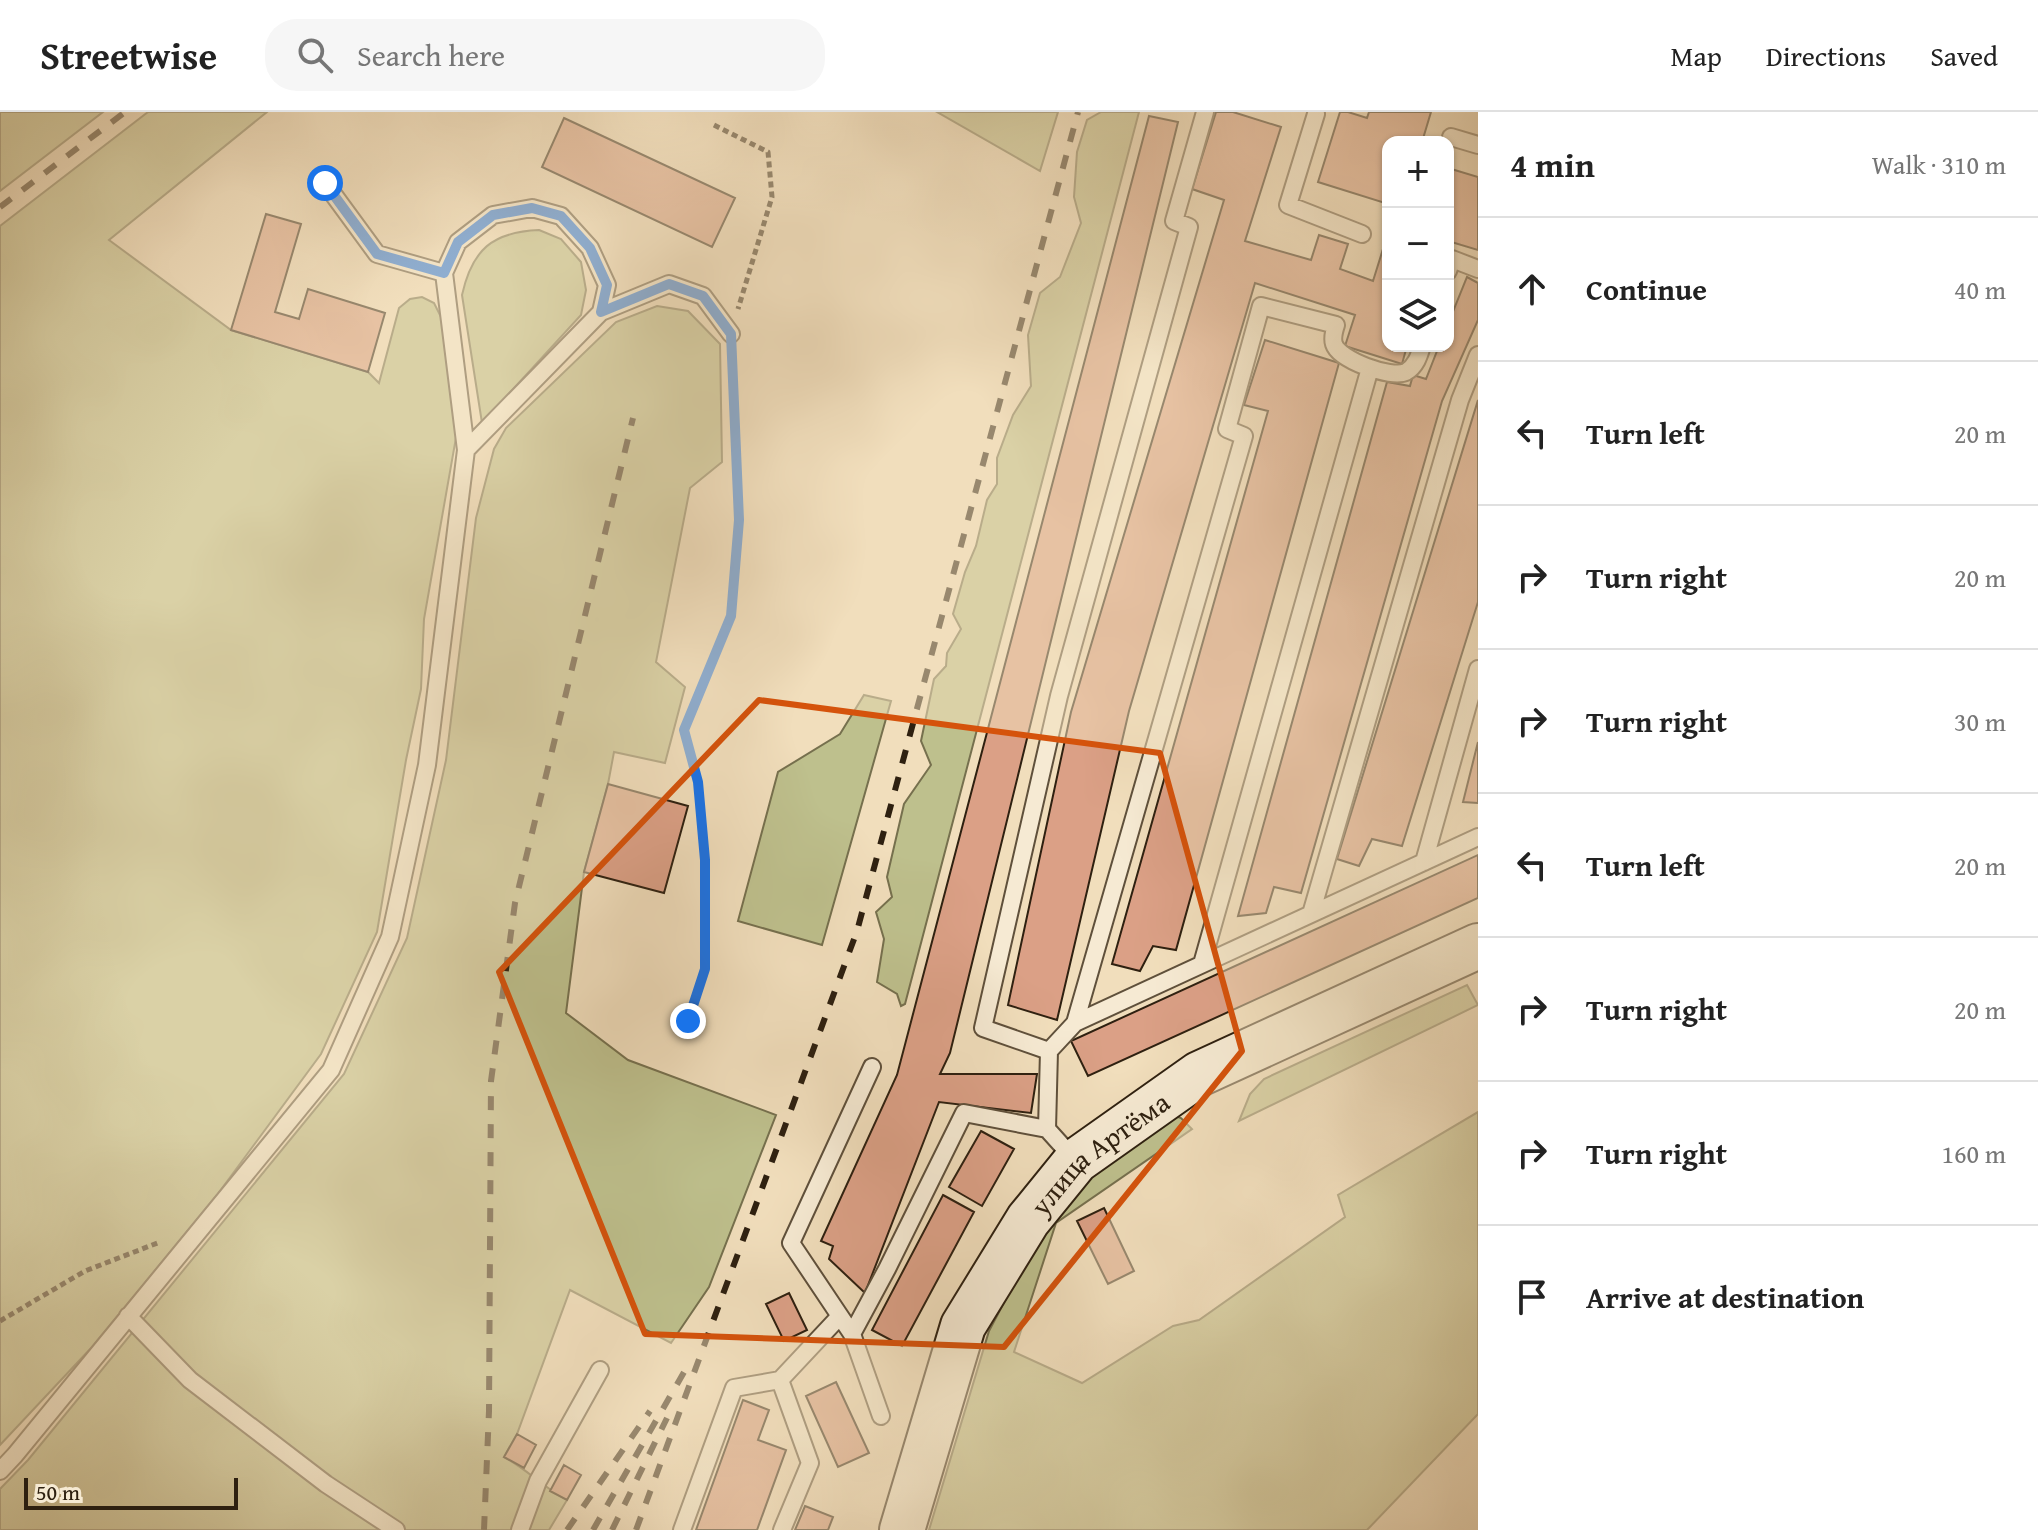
<!DOCTYPE html>
<meta charset="utf-8">
<style>
body{margin:0;font-family:"Gentium Book Plus",serif;background:#f6f6f6;color:#222}
.controls{position:absolute;right:24px;top:24px;display:grid;overflow:hidden;border-radius:16px;box-shadow:0 2px 6px #0004}
.controls button{width:72px;height:72px;display:grid;place-items:center;padding:0;border:0;border-bottom:2px solid #e0e0e0;background:#fff;color:#222;font:40px sans-serif}
.scale{position:absolute;left:24px;bottom:20px;width:214px;box-sizing:border-box;padding-left:8px;border:4px solid #2e2010;border-top:0;font-size:22px;line-height:28px;white-space:nowrap;color:#2e2010;-webkit-text-stroke:6px #f6ead3;paint-order:stroke}
.stop{position:absolute;width:24px;height:24px;margin:-18px;border:6px solid #1a73e8;border-radius:50%;background:#fff}
.stop.end{background:#1a73e8;border-color:#fff;box-shadow:0 2px 8px #0008}
.list{margin:0;padding:0;list-style:none}
h2{display:flex;justify-content:space-between;align-items:center;height:104px;margin:0;padding:0 32px;font-size:34px}
h2 small{font-size:26px;font-weight:400;color:#767676}
.list li{display:grid;grid-template-columns:52px 1fr auto;gap:24px;align-items:center;box-sizing:border-box;height:144px;padding:0 32px;border-top:2px solid #e0e0e0}
.list b{display:block;font-size:30px;white-space:nowrap}
.list em{font-size:26px;font-style:normal;color:#767676}
.icon{flex:none;width:44px;height:44px;fill:none;stroke:currentColor;stroke-width:2;stroke-linecap:round;stroke-linejoin:round}
.map{position:relative;flex:none;width:1478px;height:1418px;overflow:hidden}
header{display:flex;align-items:center;gap:48px;box-sizing:border-box;height:112px;padding:0 40px;background:#fff;border-bottom:2px solid #e0e0e0}
header strong{font-size:38px}
nav{display:flex;gap:44px;margin-inline-start:auto;font-size:28px}
.search{width:560px;height:72px;background:#f6f6f6;display:flex;align-items:center;gap:20px;box-sizing:border-box;padding:0 28px;border-radius:32px;color:#767676;font-size:30px}
main{display:flex}
aside{flex:1;background:#fff}
.map>svg:first-child{display:block}
</style>
<header>
<strong>Streetwise</strong>
<div class="search"><svg class="icon" aria-label="search" viewBox="0 0 24 24"><circle cx="10" cy="10" r="6"/><path d="M15 15l6 6"/></svg>Search here</div>
<nav><a>Map</a><a>Directions</a><a>Saved</a></nav>
</header>
<main>
<div class="map">
<svg width="1478" height="1418" viewBox="0 0 1478 1418">
<rect width="100%" height="100%" fill="#f1debc"/>
<filter id="stains"><feTurbulence type="fractalNoise" baseFrequency=".0025" numOctaves="4"/><feColorMatrix values="0 0 0 0 .2 0 0 0 0 .09 0 0 0 0 .02 0 0 0 .5 -.17"/></filter>
<radialGradient id="worn" r=".72"><stop offset=".6" stop-color="#630" stop-opacity="0"/><stop offset="1" stop-color="#630" stop-opacity=".3"/></radialGradient>
<path fill="#bec08d" stroke="#76704e" stroke-width="2" d="M0 0H103L0 79Z
M148 0H267L109 128 231 218 368 260 379 271 399 196 410 187 422 185 434 191 443 209 457 320 424 507 421 577 406 648 377 820 321 942 217 1083 92 1235 0 1333V114Z
M937 0H1058L1040 59Z
M1101 0H1139L905 892 901 894 897 882 877 870 884 827 876 800 892 785 887 765 904 692 931 653 921 629 934 567 946 554 947 541 961 517 953 502 965 460 976 434 987 388 997 372V346L1013 303 1031 274 1028 223 1040 181 1060 165 1081 111 1074 85 1077 40 1087 8Z
M539 118 561 127 581 150 586 178 581 203 482 311 462 183C472 138 492 120 539 118Z
M657 194 688 199 720 232 722 350 690 376 656 550 685 575 665 651 614 640 608 672 584 760 566 901 628 948 776 1003 709 1175 671 1231 570 1178 517 1322 504 1345C527 1357 544 1376 567 1388L549 1418H0V1377L28 1348 344 962 407 826 446 648 476 406 494 337 506 316 616 210Z
M864 583 891 589 822 833 738 809 778 660 840 622Z
M1467 873 1478 893 1239 1009 1250 982 1264 967Z
M1478 1000V1302L1367 1418H929L989 1219 1061 1083 1167 1001 1181 1006 1192 1017 1056 1111 1014 1240 1082 1271 1173 1214 1199 1208 1345 1105 1338 1083Z"/>
<path fill="#dba086" stroke="#2e2010" stroke-width="2" d="M1216 0H1233L1281 15 1245 129 1311 148 1319 123 1348 132 1340 157 1373 169 1388 121V234H1407L1402 252 1345 234 1355 203 1255 171 1129 599 1057 908 1008 893 1071 600 1224 88 1192 77Z
M1340 0H1348L1367 6 1369 0H1431L1422 30H1388V92L1318 70Z
M1149 4 1178 10 950 941 940 962H1037L1031 1001 939 990 865 1181 829 1147 833 1134 821 1129 897 963Z
M564 6 735 86 712 135 542 55Z
M1448 56 1478 65V138L1448 129Z
M266 102 301 112 275 200 299 207 308 177 385 201 368 260 231 218Z
M1467 165 1478 171V208L1442 289 1301 781 1274 775 1266 801 1238 804 1387 270 1410 274 1413 263 1426 267 1439 234H1448V212Z
M1265 228 1339 251 1176 838 1153 834 1140 859 1112 852 1268 299 1244 293Z
M1478 288V490L1402 734 1372 727 1359 754 1337 747Z
M1478 630V691L1463 690Z
M608 672 688 694 664 781 584 760Z
M1478 743V786L1088 964 1071 929Z
M981 1019 1014 1037 982 1094 949 1075Z
M943 1083 974 1100 902 1234 872 1218Z
M1104 1096 1134 1159 1108 1172 1077 1109Z
M789 1181 807 1218 784 1229 766 1192Z
M836 1270 869 1341 838 1355 806 1284Z
M743 1288 769 1298 758 1328 786 1338 757 1418H696Z
M517 1322 536 1333 524 1356 504 1345Z
M564 1353 581 1363 567 1388 550 1379Z
M805 1394 833 1405 828 1418H795Z"/>
<g fill="none" stroke-linecap="round" stroke-linejoin="round">
<g stroke="#5f503b" stroke-width="20">
<path id="lane" d="M1316 2 1288 93 1362 122
M1451 25 1478 33
M1448 159 1452 147 1478 157
M444 161 458 130 493 103 532 96 561 104 590 136 607 173 601 200 466 338
M601 200 669 172 703 184 731 222
M1424 750 1478 557
M1311 802 1460 288 1478 243
M1202 852 1370 256
M1075 911 1244 324 1227 317 1261 194 1336 213C1334 219 1332 226 1334 232 1339 248 1391 267 1406 260 1416 254 1419 244 1422 234
M1049 939 983 916 1059 584 1189 115 1174 109 1205 0
M872 955 791 1131 852 1222 887 1157 964 1001 1047 1017
M1075 1048 1047 1017 1049 939 1075 911 1478 725
M128 1204 190 1268 326 1372 396 1418
M852 1222 881 1304
M780 1268 840 1204
M0 1359 15 1343 331 958 390 825 427 653 466 338 444 161 377 142 325 71
M520 1418 538 1369 600 1258
M682 1418 734 1276 780 1268 810 1351 782 1418"/>
</g>
<g stroke="#2e2010" stroke-width="48">
<g id="secondary">
<path id="s1" d="M902 1418 963 1214 1028 1108 1076 1049 1199 962 1478 834"/>
</g>
</g>
<path stroke="#2e2010" stroke-width="5" stroke-dasharray="6 4" stroke-linecap="butt" d="M714 13 768 40 772 85 738 197
M688 909 705 857V748L698 670 684 618 731 504 739 408 732 242
M0 1209 85 1159 160 1130"/>
<use href="#lane" stroke="#f6ead3" stroke-width="16"/>
<use href="#secondary" stroke="#f6ead3" stroke-width="44"/>
<path stroke="#2e2010" stroke-width="6" stroke-dasharray="14 14" stroke-linecap="butt" d="M0 95 125 0
M484 1418 489 1299 491 969 515 791 633 306
M567 1418 650 1299
M593 1418 687 1255
M612 1418 667 1306
M636 1418 857 819 1078 0"/>
</g>
<g fill="none" stroke-linecap="round" stroke-linejoin="round">
<path stroke="#1a73e8" stroke-width="10" d="M325 71 377 142 444 161 458 130 493 103 532 96 561 104 590 136 607 173 601 200 669 172 703 184 731 222 739 408 731 504 684 618 698 670 705 748V857L688 909"/>
</g>
<path d="M0 0H1478V1418H0ZM759 588 1160 641 1242 939 1004 1235 645 1222 499 860Z" fill="#f1debc" fill-opacity=".55" fill-rule="evenodd"/>
<path fill="none" stroke="#d5530c" stroke-width="6" stroke-linejoin="round" d="M759 588 1160 641 1242 939 1004 1235 645 1222 499 860Z"/>
<g text-anchor="middle" dominant-baseline="central" stroke-width="6" stroke-linejoin="round" paint-order="stroke">
<g font-size="28" fill="#2e2010" stroke="#f6ead3">
<text stroke="none"><textPath href="#s1" startOffset="436">улица Артёма</textPath></text>
</g>
</g>
<rect width="100%" height="100%" filter="url(#stains)"/>
<rect width="100%" height="100%" fill="url(#worn)"/>
</svg>
<div class="controls">
<button>+</button>
<button>−</button>
<button><svg class="icon" aria-label="layers" viewBox="0 0 24 24"><path d="M12 4l9 5-9 5-9-5zM3 14l9 5 9-5"/></svg></button>
</div>
<div class="scale">50 m</div>
<div class="stop" style="left:325px;top:71px"></div>
<div class="stop end" style="left:688px;top:909px"></div>
</div>
<aside>
<h2>4 min<small>Walk · 310 m</small></h2>
<ul class="list">
<li><svg class="icon" aria-label="ahead" viewBox="0 0 24 24"><path d="M12 20V5M6 11l6-6 6 6"/></svg><div><b>Continue</b></div><em>40 m</em></li>
<li><svg class="icon" aria-label="left" viewBox="0 0 24 24"><path d="M17 20v-9H6M10 6l-5 5 5 5"/></svg><div><b>Turn left</b></div><em>20 m</em></li>
<li><svg class="icon" aria-label="right" viewBox="0 0 24 24"><path d="M7 20v-9h11M14 6l5 5-5 5"/></svg><div><b>Turn right</b></div><em>20 m</em></li>
<li><svg class="icon" aria-label="right" viewBox="0 0 24 24"><path d="M7 20v-9h11M14 6l5 5-5 5"/></svg><div><b>Turn right</b></div><em>30 m</em></li>
<li><svg class="icon" aria-label="left" viewBox="0 0 24 24"><path d="M17 20v-9H6M10 6l-5 5 5 5"/></svg><div><b>Turn left</b></div><em>20 m</em></li>
<li><svg class="icon" aria-label="right" viewBox="0 0 24 24"><path d="M7 20v-9h11M14 6l5 5-5 5"/></svg><div><b>Turn right</b></div><em>20 m</em></li>
<li><svg class="icon" aria-label="right" viewBox="0 0 24 24"><path d="M7 20v-9h11M14 6l5 5-5 5"/></svg><div><b>Turn right</b></div><em>160 m</em></li>
<li><svg class="icon" aria-label="arrive" viewBox="0 0 24 24"><path d="M6 21V4h12l-3 4 3 4H6"/></svg><div><b>Arrive at destination</b></div></li>
</ul>
</aside>
</main>
